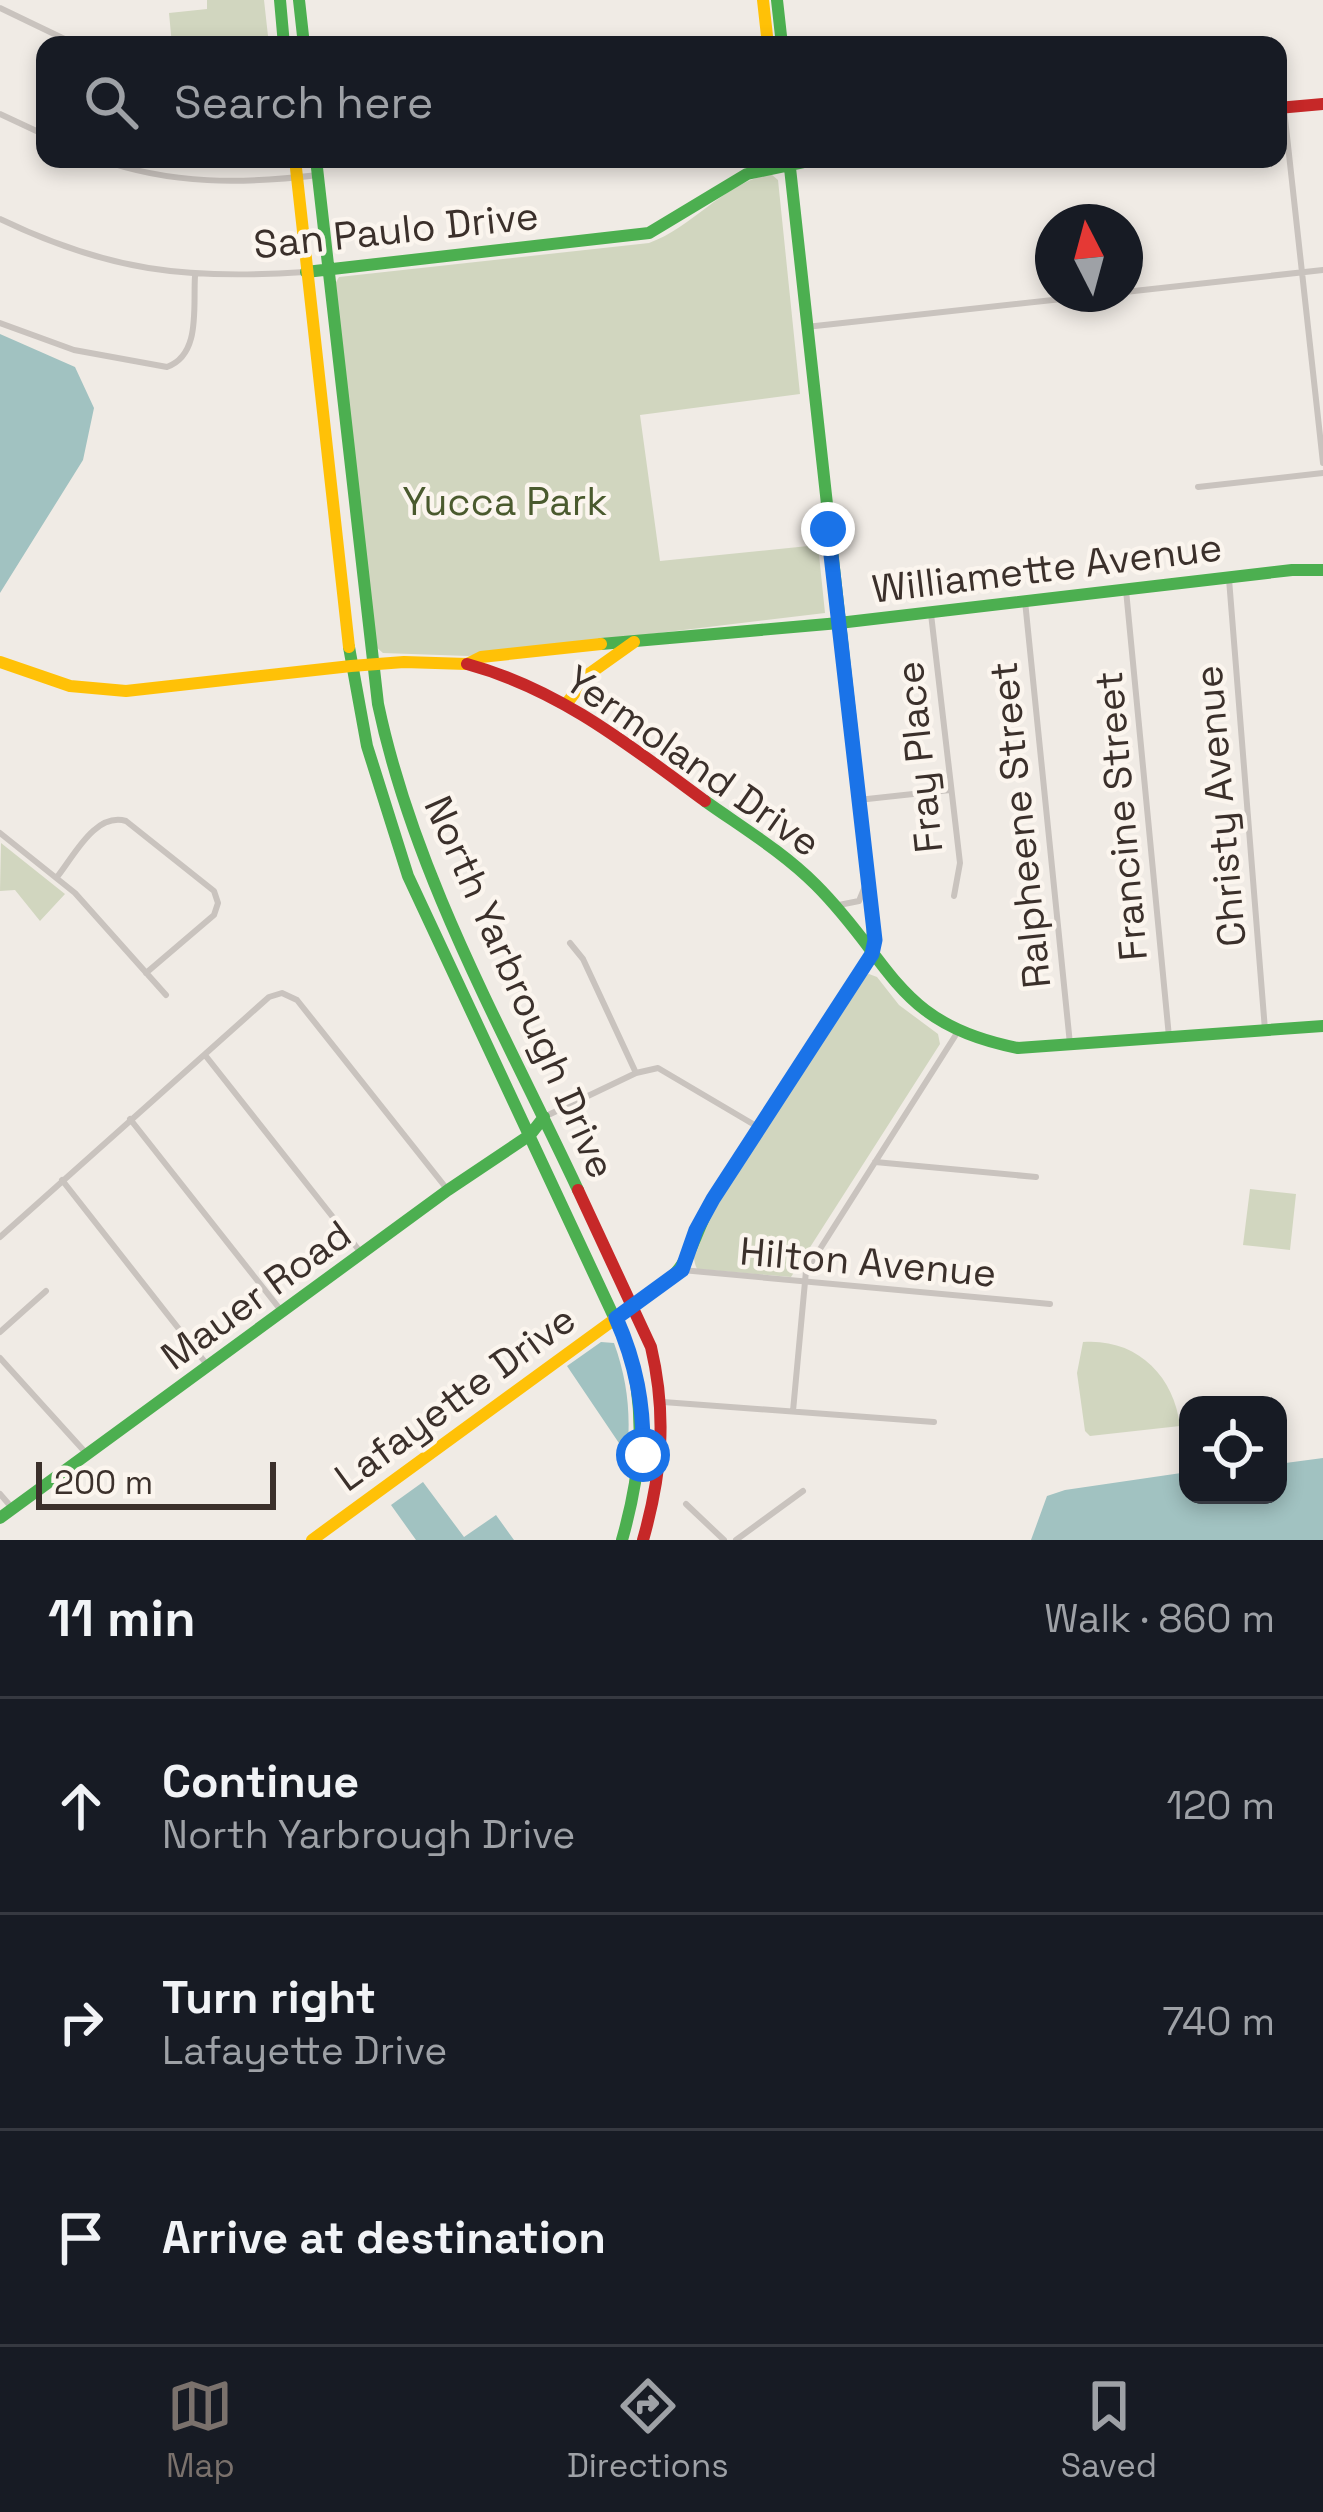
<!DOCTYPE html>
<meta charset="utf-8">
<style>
body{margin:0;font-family:"Space Grotesk",sans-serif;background:#20242c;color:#f1f3f6}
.controls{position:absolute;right:36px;bottom:36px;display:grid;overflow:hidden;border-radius:24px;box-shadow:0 6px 18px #0003}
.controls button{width:108px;height:108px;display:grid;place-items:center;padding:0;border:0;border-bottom:3px solid #363941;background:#171b24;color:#f1f3f6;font:60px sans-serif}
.compass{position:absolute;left:1035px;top:204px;width:108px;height:108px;border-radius:50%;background:#171b24;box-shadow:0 6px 18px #0003;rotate:354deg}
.scale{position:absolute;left:36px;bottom:30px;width:240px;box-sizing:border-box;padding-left:12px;border:6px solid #3b302b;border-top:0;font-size:33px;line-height:42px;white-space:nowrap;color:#3b302b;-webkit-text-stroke:9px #fbf5ee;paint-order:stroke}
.stop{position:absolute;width:36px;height:36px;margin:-27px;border:9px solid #1a73e8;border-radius:50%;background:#fff}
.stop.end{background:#1a73e8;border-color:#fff;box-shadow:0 3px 12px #0008}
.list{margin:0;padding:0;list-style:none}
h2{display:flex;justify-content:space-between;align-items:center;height:156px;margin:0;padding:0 48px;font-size:51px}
h2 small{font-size:39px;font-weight:400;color:#9ea1a6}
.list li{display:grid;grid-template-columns:78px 1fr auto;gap:36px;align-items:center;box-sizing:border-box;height:216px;padding:0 48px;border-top:3px solid #363941}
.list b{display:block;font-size:45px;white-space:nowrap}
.list p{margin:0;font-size:39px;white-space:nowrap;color:#9ea1a6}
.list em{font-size:39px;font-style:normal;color:#9ea1a6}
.icon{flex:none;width:66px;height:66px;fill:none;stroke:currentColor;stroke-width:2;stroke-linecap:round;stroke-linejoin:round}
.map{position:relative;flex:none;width:1323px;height:1540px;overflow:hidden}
.search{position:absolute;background:#171b24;box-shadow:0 6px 18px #0003;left:36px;right:36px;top:36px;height:132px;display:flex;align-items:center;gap:30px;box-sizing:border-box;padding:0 42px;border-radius:24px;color:#9ea1a6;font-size:45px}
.sheet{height:804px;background:#171b24}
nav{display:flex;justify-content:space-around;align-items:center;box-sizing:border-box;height:168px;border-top:3px solid #363941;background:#171b24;font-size:33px;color:#9ea1a6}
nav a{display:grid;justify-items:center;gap:6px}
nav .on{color:#7a716c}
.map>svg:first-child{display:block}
</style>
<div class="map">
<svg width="1323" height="1540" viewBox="0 0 1323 1540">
<rect width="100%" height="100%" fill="#f0ebe5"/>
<path fill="#d1d6bf" d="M207 0H264L269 45H172L169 13 207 9Z
M771 174 778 180 800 394 640 415 660 561 818 545 825 613 468 656 383 653 375 646 335 284 339 277 649 243C694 227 724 182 771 174Z
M1 843 65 894 40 921 15 890 0 891Z
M869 974 877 977 899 1005 938 1034 940 1044 791 1277 697 1269C689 1252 698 1238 706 1222L859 978Z
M1250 1189 1296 1194 1290 1250 1243 1245Z
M1083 1342C1136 1338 1174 1375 1180 1426L1090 1436 1085 1431 1077 1373Z"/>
<path fill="#a1c2c1" d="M0 334 75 367 94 408 83 460 0 593Z
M601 1342 614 1343C628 1382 631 1415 627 1455L567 1366Z
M1323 1458V1540H1031L1047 1496 1065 1490 1188 1472V1495H1278V1464Z
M423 1482 464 1537 496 1515 514 1540H416L391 1505Z"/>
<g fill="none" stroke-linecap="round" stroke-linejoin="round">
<path stroke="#c9c3be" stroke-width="6" d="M0 8 77 45
M1284 109 1323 463
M0 114 45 135
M99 159C171 185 243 184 318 175
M0 219C108 271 186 280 305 272
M1125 292 1323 270
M0 323 74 350 167 367C201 355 193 307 195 276
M806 327 1108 294
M1198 487 1323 473
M1229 579 1265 1030
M1126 590 1169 1037
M1025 601 1070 1044
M931 614 960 863 954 896
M858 800 950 790
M0 833 75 893 166 995
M57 877C74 856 95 812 126 821L214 891 218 903 214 915 146 973
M839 905 859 901 866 884
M570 943 583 959 636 1073
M205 1055 362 1254
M544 1117 636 1073 658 1068 758 1127
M130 1119 283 1313
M875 1162 1036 1177
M62 1180 208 1366
M0 1237 269 997 282 993 297 1000 447 1189
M682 1270 1050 1304
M0 1332 46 1291
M0 1358 86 1453
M663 1402 934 1422
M793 1411 806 1271 957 1033
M0 1494 13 1509
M686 1504 724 1540
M736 1540 803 1491"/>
<path stroke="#4caf50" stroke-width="12" d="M280 0 284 45
M299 0 304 45
M777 0 782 45
M316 159 378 704C414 875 504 1032 578 1190
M306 272 649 233 747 174 819 159
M601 644 839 623 1292 570H1323
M349 647 367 746 408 876 628 1347C647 1414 641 1473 622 1540
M705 801C743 828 783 852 816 885 894 963 895 1024 1018 1048L1323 1026
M667 1281C691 1263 698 1225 713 1199L872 954 873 922 789 159
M0 1518 448 1190 530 1135 544 1117"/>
<path stroke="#ffc107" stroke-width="12" d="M763 0 768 45
M295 159 349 647
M0 662 70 686 126 691 351 666 404 662 467 664 481 657 601 644
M567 703 589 674 634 642
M312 1540 667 1281"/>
<path stroke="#c62828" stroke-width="12" d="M1278 108 1323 104
M467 664C559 689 629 745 705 801
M578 1190 651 1347C667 1415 662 1473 643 1540"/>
</g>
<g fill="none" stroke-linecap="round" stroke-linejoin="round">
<path stroke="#1a73e8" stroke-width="15" d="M643 1455C644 1405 636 1363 616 1318L682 1270 696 1230 713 1199 872 954 875 940 828 529"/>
</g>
<g text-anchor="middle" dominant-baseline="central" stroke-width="9" stroke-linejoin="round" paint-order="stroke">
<g font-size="39" fill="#3b302b" stroke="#fbf5ee">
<text transform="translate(396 230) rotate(-6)">San Paulo Drive</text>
<text transform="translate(1047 568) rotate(-7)">Williamette Avenue</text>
<text transform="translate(919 757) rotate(-96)">Fray Place</text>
<text transform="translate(693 761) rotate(35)">Yermoland Drive</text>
<text transform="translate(1220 806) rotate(-95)">Christy Avenue</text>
<text transform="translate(1121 816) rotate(-95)">Francine Street</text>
<text transform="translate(1020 825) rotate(-96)">Ralpheene Street</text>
<text transform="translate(520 987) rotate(66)">North Yarbrough Drive</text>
<text transform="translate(868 1262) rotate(5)">Hilton Avenue</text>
<text transform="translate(256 1295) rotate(-36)">Mauer Road</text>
<text transform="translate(455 1398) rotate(-36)">Lafayette Drive</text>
</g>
<g font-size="39" fill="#4a5a2e" stroke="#fbf5ee">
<text x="505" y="501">Yucca Park</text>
</g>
</g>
</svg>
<div class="controls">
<button><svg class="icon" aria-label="locate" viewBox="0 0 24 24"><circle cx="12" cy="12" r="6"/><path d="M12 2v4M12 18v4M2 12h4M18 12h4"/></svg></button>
</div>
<svg class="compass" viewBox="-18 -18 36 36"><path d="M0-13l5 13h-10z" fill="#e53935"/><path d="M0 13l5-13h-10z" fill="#9ea1a6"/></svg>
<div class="scale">200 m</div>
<div class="stop" style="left:643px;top:1455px"></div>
<div class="stop end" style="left:828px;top:529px"></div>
<div class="search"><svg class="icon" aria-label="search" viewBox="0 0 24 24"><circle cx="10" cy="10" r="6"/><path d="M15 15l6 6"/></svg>Search here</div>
</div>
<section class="sheet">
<h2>11 min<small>Walk · 860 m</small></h2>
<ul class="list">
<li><svg class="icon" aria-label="ahead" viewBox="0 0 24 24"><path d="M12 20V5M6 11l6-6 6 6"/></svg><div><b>Continue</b><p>North Yarbrough Drive</p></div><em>120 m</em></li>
<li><svg class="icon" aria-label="right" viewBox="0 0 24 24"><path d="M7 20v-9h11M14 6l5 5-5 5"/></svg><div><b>Turn right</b><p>Lafayette Drive</p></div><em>740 m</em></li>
<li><svg class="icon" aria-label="arrive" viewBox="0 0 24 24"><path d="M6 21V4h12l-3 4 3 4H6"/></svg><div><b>Arrive at destination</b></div></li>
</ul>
</section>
<nav>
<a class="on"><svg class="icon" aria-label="map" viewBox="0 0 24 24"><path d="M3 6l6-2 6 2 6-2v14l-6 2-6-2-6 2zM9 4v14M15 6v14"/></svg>Map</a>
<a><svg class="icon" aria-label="directions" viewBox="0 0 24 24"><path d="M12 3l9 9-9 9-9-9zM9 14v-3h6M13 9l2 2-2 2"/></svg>Directions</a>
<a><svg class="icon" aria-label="saved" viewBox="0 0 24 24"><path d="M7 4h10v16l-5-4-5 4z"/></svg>Saved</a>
</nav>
